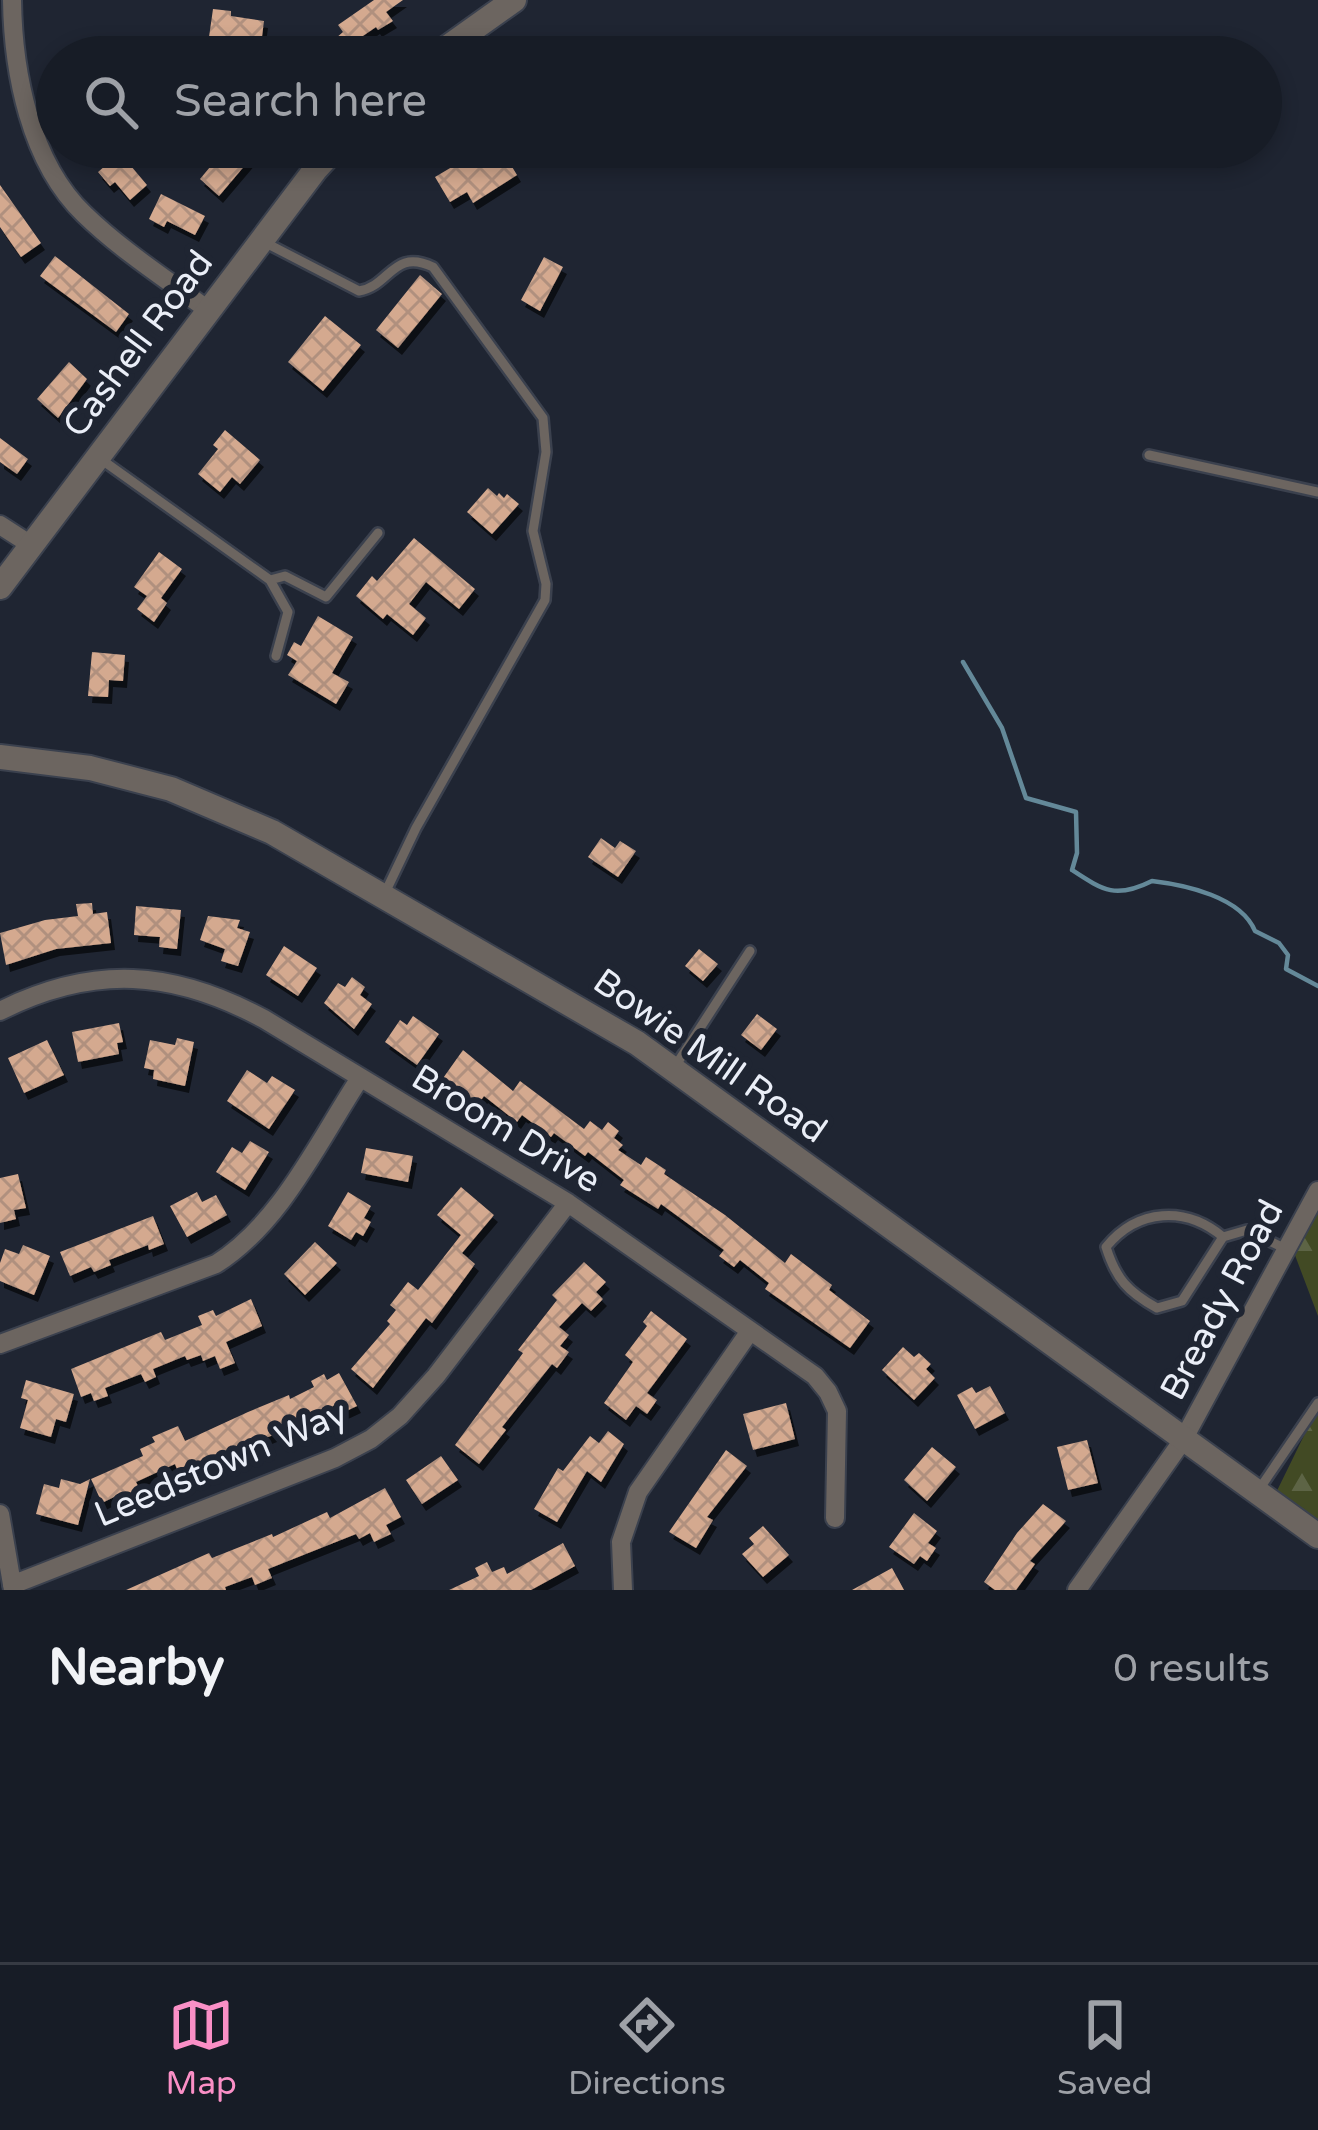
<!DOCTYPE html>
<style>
body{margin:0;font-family:"Varela Round",sans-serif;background:#242932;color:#f1f3f6}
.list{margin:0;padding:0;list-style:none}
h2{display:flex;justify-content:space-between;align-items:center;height:156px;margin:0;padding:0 48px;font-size:51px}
h2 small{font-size:39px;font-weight:400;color:#9ea1a7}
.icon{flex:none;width:66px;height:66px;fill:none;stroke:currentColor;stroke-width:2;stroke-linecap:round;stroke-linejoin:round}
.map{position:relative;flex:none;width:1318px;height:1590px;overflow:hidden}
.search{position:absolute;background:#171c26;box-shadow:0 6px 18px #0003;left:36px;right:36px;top:36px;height:132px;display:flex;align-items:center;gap:30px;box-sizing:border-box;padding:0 42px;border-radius:66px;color:#9ea1a7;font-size:45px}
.sheet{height:372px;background:#171c26}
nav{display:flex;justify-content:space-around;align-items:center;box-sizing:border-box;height:168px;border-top:3px solid #363a43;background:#171c26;font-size:33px;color:#9ea1a7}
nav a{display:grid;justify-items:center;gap:6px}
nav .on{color:#fa8fc6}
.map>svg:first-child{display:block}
</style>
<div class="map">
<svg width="1318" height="1590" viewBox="0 0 1318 1590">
<defs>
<pattern id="forest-firs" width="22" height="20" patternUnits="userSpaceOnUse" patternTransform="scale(3)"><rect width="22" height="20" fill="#424a24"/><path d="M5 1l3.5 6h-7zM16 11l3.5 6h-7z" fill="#5d6445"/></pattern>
<pattern id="building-cross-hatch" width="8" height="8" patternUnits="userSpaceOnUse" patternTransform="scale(3)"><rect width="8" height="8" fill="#d4a98f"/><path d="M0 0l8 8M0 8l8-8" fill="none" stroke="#b0907e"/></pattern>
<filter id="shadow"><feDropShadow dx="4" dy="7" stdDeviation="0" flood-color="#0009"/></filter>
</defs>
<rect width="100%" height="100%" fill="#1f2532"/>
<path fill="url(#forest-firs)" d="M1318 1191V1316L1290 1242Z
M1318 1407V1536L1271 1503Z"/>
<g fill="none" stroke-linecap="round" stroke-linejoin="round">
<path stroke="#648999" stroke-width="4.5" d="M963 662 1002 728 1026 798 1076 812 1077 853 1072 870C1104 891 1116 899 1152 881 1186 885 1241 897 1255 931L1279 943 1288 955 1286 969 1318 986"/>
</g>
<path fill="url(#building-cross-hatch)" filter="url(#shadow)" d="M374 0H403L386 12 393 21 378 30 376 27 332 57H314L343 32 338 25Z
M213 9 231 11V16L264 21 261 44 209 37Z
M704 37 711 57H655V55Z
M210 147H240L252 157 219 196 200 179 220 155Z
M475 147H500L517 175 473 203 467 192 450 202 435 177 467 158 464 153Z
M120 153 147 185 130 200 115 182 110 186 98 172Z
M0 185 41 243 21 257 0 227Z
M161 194 205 216 195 235 167 221 164 227 149 219Z
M55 256 129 314 116 332 40 276Z
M544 257 563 267 540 311 521 300Z
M420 275 442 294 398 348 376 330Z
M325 316 361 345 323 391 288 362Z
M69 362 87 379 58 418 37 399Z
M225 430 260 460 240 484 232 477 220 492 198 474 218 449 213 445Z
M0 438 28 459 17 474 0 462Z
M488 488 497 496 499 493 504 498 507 494 519 504 492 534 467 512Z
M414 538 475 589 459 609 426 582 409 604 426 618 413 635 387 614 383 619 356 596 372 576 377 581Z
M159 552 182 569 161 598 167 603 154 622 137 609 147 596 134 587Z
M318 616 353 637 332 673 349 682 336 704 288 675 297 661 287 655 294 642 301 646Z
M92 652 125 655 123 681 109 680 108 697 88 696Z
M601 838 615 848 620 841 636 851 618 877 588 857Z
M92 903 93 914 107 912 111 943 56 949 6 965 0 933 45 920 78 916 76 904Z
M136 906 181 910 177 949 159 947 160 937 134 935Z
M208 916 240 920 237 928 250 932 238 966 221 961 225 949 200 940Z
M284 946 317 968 298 996 266 975Z
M699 949 718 964 703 981 685 966Z
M352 977 365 987 360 995 372 1004 354 1029 324 1003 338 983 345 987Z
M757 1014 777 1029 761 1050 741 1035Z
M413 1016 439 1034 417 1065 385 1042 400 1020 407 1025Z
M119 1023 123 1042 117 1043 119 1054 78 1062 72 1032Z
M177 1038 194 1042 185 1086 153 1079 154 1070 144 1068 150 1040 175 1045Z
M47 1040 64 1075 24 1093 8 1058Z
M463 1050 513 1091 520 1081 584 1129 590 1121 602 1130 608 1122 619 1131 614 1138 623 1145 618 1150 641 1165 646 1157 666 1170 664 1174 725 1215 785 1263 791 1254 832 1285 829 1290 870 1321 850 1348 765 1289 769 1283 740 1260 734 1267 719 1256 724 1250 661 1204 658 1209 620 1185 624 1180 588 1152 585 1156 554 1133 551 1137 522 1115 517 1122 484 1096 476 1107 441 1081Z
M247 1070 267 1083 272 1076 295 1090 269 1129 227 1101Z
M250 1141 269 1152 245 1190 216 1172 232 1147 242 1153Z
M366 1148 413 1156 408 1182 361 1173Z
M18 1174 26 1208 14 1210 16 1219 0 1223V1178Z
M461 1187 494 1215 462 1253 475 1264 432 1323 426 1318 373 1388 351 1369 390 1324 387 1321 396 1310 390 1305 408 1282 418 1290 461 1235 437 1215Z
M197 1192 202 1202 216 1195 227 1215 187 1237 170 1206Z
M348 1192 371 1206 364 1218 371 1222 363 1236 356 1232 351 1240 328 1226Z
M153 1216 164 1244 149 1250 148 1245 109 1260 111 1265 94 1272 91 1267 70 1276 60 1252Z
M315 1242 337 1263 305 1295 284 1274Z
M23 1245 50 1256 34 1295 0 1281V1263L5 1249 19 1254Z
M584 1262 606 1282 596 1292 603 1299 591 1311 582 1303 559 1327 569 1335 560 1346 569 1352 557 1368 552 1364 502 1427 506 1430 479 1464 455 1445 523 1353 518 1350 557 1300 552 1295Z
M251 1299 262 1326 226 1342 235 1363 220 1369 215 1356 203 1361 201 1355 187 1360 185 1356 153 1369 156 1377 145 1382 141 1374 105 1388 108 1396 94 1401 91 1393 81 1397 71 1369 161 1332 165 1340 202 1325 198 1316 213 1310 216 1316Z
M651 1311 687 1339 647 1393 657 1400 647 1414 636 1406 626 1420 604 1403 633 1362 625 1355 647 1326 643 1322Z
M903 1347 914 1357 919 1353 931 1364 926 1369 935 1378 914 1400 882 1370Z
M339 1373 357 1406 342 1413 337 1404 296 1426 245 1446 246 1450 231 1456 228 1450 179 1474 175 1464 136 1482 141 1492 125 1499 122 1493 102 1503 91 1479 143 1456 140 1449 155 1442 152 1437 178 1426 185 1441 248 1412 289 1395 290 1399 314 1387 311 1381 324 1374 327 1380Z
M26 1380 74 1394 66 1422 56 1419 51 1437 20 1428 28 1400 21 1398Z
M990 1386 1005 1413 975 1429 957 1395 972 1387 976 1393Z
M786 1403 795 1439 753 1450 743 1414Z
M608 1431 624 1444 601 1482 587 1471 557 1522 534 1509 558 1468 563 1471 590 1436 599 1443Z
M1087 1440 1098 1483 1068 1490 1057 1447Z
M932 1447 956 1467 927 1501 904 1480Z
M726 1450 747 1466 707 1517 713 1520 696 1548 669 1532Z
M441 1456 458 1480 422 1504 406 1480Z
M61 1479 80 1484 90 1479 78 1525 36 1514 44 1484 59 1488Z
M385 1488 401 1517 386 1525 391 1534 374 1542 370 1533 359 1539 356 1534 268 1569 272 1578 255 1585 252 1577 225 1587 226 1590H126L209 1553 212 1558 272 1534 273 1537 327 1512 330 1518Z
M1043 1504 1066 1521 1030 1561 1035 1564 1016 1590H995L984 1582 1017 1533Z
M914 1513 937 1531 928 1543 936 1548 927 1561 920 1556 914 1564 889 1547Z
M763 1526 789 1555 763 1577 742 1554 754 1544 749 1538Z
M563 1543 575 1566 531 1590H449L479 1576 475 1568 487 1562 492 1572 504 1567 507 1574Z
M892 1568 904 1590H852Z"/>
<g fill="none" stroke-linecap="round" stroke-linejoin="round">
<g stroke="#3b414e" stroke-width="14">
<path id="service" d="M264 242 359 291C390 286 393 248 433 267L543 418 546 452 533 531 546 584 545 600 416 828 384 895
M1149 455 1318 492
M102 460 270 580 285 576 326 597 378 533
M270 580 288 612 276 656
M676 1065 750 951
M1223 1237 1182 1301 1157 1308C1128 1292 1116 1279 1106 1247 1138 1208 1186 1206 1223 1237L1247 1230 1286 1249
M1260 1488 1318 1403"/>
</g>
<g stroke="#3b414e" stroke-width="22">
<path id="minor" d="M12 0C13 72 30 162 84 214 121 250 166 279 208 310
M0 525 31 545
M0 1011C94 964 173 970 264 1019L568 1203 815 1376 828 1392 837 1411 835 1518
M0 1344 216 1264C281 1223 318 1142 360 1078
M0 1514 13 1590
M12 1585 335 1458 371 1439 400 1416 436 1376 568 1203
M623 1590 621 1542 638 1492 750 1331
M1077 1590 1183 1440 1318 1191"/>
</g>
<g stroke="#3b414e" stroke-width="28">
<path id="tertiary" d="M434 57 514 0
M0 587 315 170 336 147
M0 757 90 768 171 789 272 832 637 1043 1318 1536"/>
</g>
<use href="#service" stroke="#6c6560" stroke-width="9"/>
<use href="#minor" stroke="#6c6560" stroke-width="18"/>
<use href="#tertiary" stroke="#6c6560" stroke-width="24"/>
</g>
<g text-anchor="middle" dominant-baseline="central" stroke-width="12" stroke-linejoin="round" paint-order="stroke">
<g font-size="36" fill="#eaeef7" stroke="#1f2532">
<text transform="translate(138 344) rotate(-53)">Cashell Road</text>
<text transform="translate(710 1056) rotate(35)">Bowie Mill Road</text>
<text transform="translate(506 1129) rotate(31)">Broom Drive</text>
<text transform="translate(1222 1300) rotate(-62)">Bready Road</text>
<text transform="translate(221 1464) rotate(-23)">Leedstown Way</text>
</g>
</g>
</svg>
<div class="search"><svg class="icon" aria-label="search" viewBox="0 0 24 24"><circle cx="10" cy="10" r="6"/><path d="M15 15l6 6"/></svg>Search here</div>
</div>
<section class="sheet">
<h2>Nearby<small>0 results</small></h2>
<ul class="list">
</ul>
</section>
<nav>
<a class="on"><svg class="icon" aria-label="map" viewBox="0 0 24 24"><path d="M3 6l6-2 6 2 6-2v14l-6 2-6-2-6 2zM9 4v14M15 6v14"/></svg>Map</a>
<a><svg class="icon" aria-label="directions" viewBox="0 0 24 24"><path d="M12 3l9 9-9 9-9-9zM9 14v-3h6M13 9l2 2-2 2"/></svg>Directions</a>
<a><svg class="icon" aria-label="saved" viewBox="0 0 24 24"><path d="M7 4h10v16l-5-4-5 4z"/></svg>Saved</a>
</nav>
